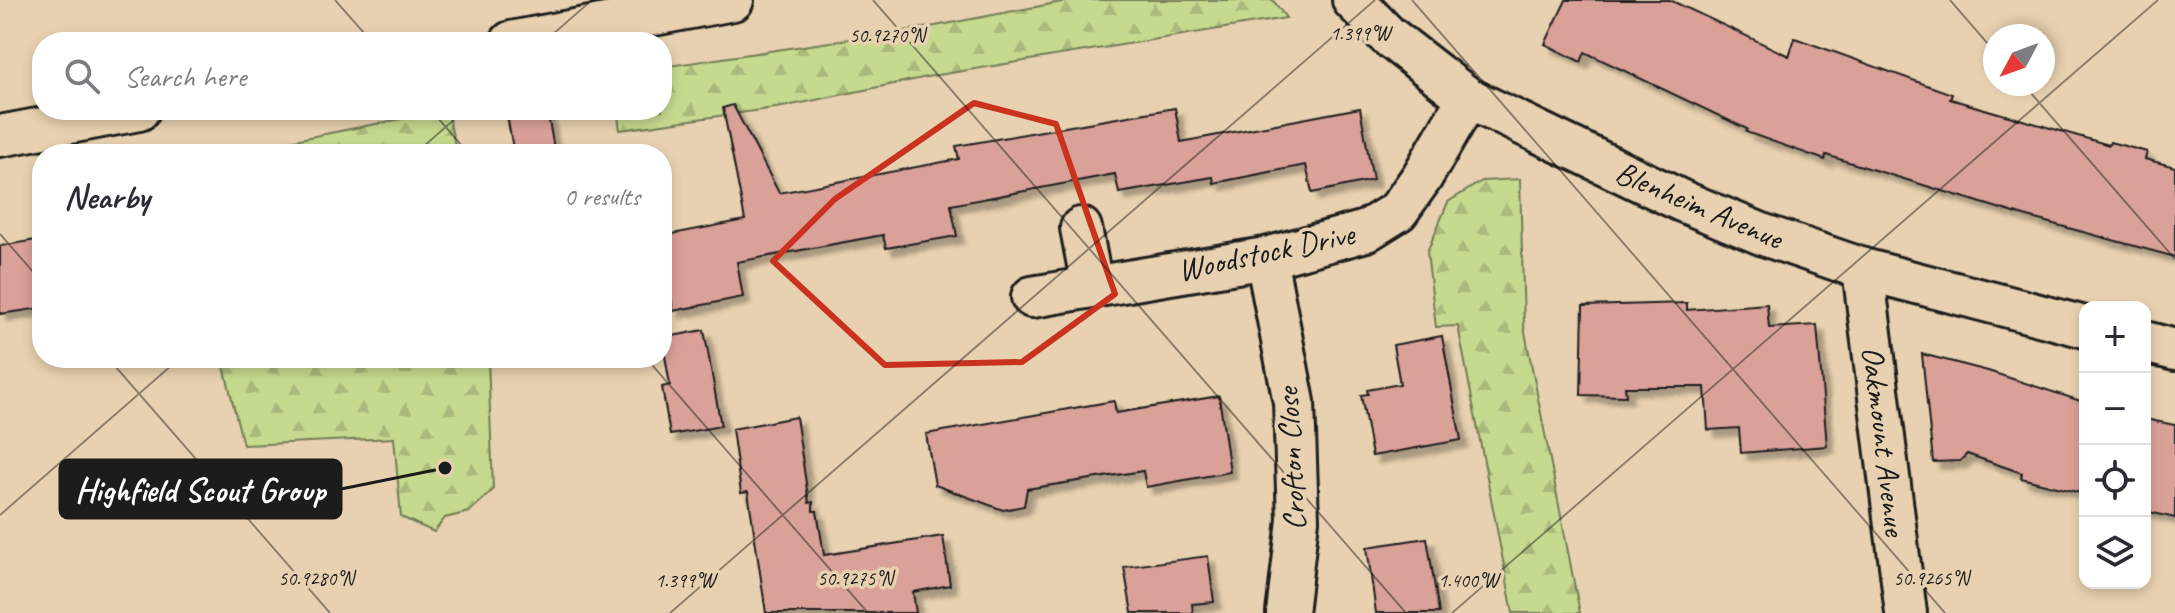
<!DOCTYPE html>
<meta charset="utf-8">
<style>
body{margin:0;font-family:Caveat,sans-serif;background:#f2f2f3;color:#2b2b33}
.controls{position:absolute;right:24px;bottom:24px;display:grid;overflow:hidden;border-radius:16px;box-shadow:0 4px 12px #0003}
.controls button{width:72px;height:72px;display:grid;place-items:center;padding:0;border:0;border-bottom:2px solid #e1e1e2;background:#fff;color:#2b2b33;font:40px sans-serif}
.compass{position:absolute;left:1983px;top:24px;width:72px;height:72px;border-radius:50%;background:#fff;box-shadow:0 4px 12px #0003;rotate:229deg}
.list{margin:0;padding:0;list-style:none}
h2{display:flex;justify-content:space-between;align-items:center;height:104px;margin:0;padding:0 32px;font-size:34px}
h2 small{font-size:26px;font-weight:400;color:#7c7c81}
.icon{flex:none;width:44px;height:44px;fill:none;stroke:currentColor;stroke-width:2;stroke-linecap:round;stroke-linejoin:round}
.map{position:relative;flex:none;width:2175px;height:613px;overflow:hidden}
.search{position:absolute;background:#fff;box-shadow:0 4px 12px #0003;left:32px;top:32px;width:640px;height:88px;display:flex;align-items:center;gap:20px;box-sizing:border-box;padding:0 28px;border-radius:32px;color:#7c7c81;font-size:30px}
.panel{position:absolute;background:#fff;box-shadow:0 4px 12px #0003;left:32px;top:144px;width:640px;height:224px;border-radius:32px}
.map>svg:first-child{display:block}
</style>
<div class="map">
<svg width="2175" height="613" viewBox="0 0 2175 613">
<defs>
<pattern id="forest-firs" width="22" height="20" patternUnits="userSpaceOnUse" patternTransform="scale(2)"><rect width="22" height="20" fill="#c6da8f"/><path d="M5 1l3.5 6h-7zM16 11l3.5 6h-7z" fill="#aaba7b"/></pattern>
<filter id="shadow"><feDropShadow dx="7" dy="7" stdDeviation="2" flood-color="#0004"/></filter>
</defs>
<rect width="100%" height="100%" fill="#e8d1b0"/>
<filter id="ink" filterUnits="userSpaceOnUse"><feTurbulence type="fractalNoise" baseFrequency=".0125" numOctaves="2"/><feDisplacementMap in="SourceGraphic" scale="16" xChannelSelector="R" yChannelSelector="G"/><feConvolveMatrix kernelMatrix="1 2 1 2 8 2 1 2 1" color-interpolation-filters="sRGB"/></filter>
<g filter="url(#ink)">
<path fill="url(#forest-firs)" stroke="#717b56" stroke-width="2" d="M1072 0H1273L1286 18 932 76 782 107 620 130 617 110H662V67L930 27Z
M447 110 457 154H223Z
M1520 179 1524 327 1580 613H1513L1458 326 1436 327 1427 252 1448 202 1482 181Z
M222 358H488L493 490 469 512 445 518 434 532 401 517 394 438 243 445Z"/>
<path fill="#daa198" stroke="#1c1c1c" stroke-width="2" filter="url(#shadow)" d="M1566 0H1670L1789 56 1795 38 1952 94 1950 99 2109 145 2110 142 2147 152 2145 159 2175 167V257L2024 216 1826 155 1825 160 1746 132 1747 129 1585 52 1581 62 1545 44Z
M733 105 779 193 959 159 956 146 1175 108 1181 142 1360 108 1373 180 1312 193 1306 165 1214 183 1213 177 1119 193 1115 174 951 205 957 236 886 248 883 235 737 262 743 297 673 311 662 236 745 220 723 108Z
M506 110H547L555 154H514Z
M42 239V308L0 314V246Z
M1687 303V310L1767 304 1769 328 1817 325 1827 446 1741 453 1739 428 1708 430 1705 387H1625L1626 396 1581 395 1583 306Z
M704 330 721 426 670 435 662 387 670 385 662 338Z
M1442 336 1461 440 1372 456 1361 395 1368 394 1367 390 1400 384 1393 345Z
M1922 354 1988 371 2084 402 2085 494 2021 478 2022 473 1967 454 1960 461 1933 462Z
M1219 396 1230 472 1146 487 1143 471 1027 489 1024 506 1003 510 935 485 926 434 1114 401 1116 413Z
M796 417 809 503 813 502V511H817L824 555 943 536 950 585 913 592 916 613H766L748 492 741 493 732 429Z
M2145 419 2175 425V518L2145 511Z
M1427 538 1439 613H1376L1367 547Z
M1208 556 1214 602 1192 604 1193 613H1132L1124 567Z"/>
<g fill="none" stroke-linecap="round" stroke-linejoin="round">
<g stroke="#1c1c1c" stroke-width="46">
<path id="minor" d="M1353 0 1387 35 1468 98 1682 201 1764 235 1863 269 2085 327
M511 42 733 0
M0 136 139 110
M1081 228 1092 286
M1266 258 1294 402 1298 520 1287 613
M1863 269 1906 613
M1032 297 1266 258 1366 231 1398 211 1422 177 1468 98
M2145 342 2175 350"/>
</g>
<use href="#minor" stroke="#e8d1b0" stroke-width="40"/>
</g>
</g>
<path fill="none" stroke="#c8321e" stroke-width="6" stroke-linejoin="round" d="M974 103 1056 124 1115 294 1022 362 885 365 773 261 835 199Z"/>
<path fill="none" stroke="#1c1c1c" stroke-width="2" stroke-opacity="0.45" d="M335 0 372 42M873 0 1406 613M1412 0 1945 613M1950 0 1995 52M544 42 592 0M2023 84 2175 259M431 110 469 154M415 154 465 110M0 234 42 282M108 358 330 613M646 358 868 613M0 515 180 358M670 613 1375 0M1452 613 2158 0"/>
<g text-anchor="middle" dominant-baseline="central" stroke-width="7" stroke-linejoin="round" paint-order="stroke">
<g font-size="32" fill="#1c1c1c" stroke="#e8d1b0">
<text transform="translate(1699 205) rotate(23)">Blenheim Avenue</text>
<text transform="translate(1266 252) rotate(-12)">Woodstock Drive</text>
<text transform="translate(1884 441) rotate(83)">Oakmount Avenue</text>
<text transform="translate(1291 459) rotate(-93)">Crofton Close</text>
</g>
</g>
<g font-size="20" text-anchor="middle" fill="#1c1c1c" stroke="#e8d1b0" stroke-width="7" stroke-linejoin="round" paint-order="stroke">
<text x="1360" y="40">1.399°W</text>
<text x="887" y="42">50.9270°N</text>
<text x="316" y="585">50.9280°N</text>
<text x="855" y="585">50.9275°N</text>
<text x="1931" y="585">50.9265°N</text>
<text x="685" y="587">1.399°W</text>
<text x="1468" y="587">1.400°W</text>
</g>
<path fill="none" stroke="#1c1c1c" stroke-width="3" d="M445 468L341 489"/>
<circle fill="#1c1c1c" stroke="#e8d1b0" stroke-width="3" cx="445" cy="468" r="8"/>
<rect fill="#1c1c1c" stroke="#1c1c1c" stroke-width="3" x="60" y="460" width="281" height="58" rx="8"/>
<g font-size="34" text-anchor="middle" font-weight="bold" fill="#fff">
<text x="200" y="501">Highfield Scout Group</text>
</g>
</svg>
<div class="controls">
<button>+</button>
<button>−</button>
<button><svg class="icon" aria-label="locate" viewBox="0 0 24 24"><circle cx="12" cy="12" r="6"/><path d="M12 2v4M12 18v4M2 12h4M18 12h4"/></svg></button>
<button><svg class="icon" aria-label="layers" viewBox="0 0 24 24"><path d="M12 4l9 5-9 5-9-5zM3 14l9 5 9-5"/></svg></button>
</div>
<svg class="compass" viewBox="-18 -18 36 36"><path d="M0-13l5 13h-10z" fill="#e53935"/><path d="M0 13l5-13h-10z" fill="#7c7c81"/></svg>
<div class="search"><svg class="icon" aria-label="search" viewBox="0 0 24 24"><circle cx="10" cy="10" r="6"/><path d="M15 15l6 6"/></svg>Search here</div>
<section class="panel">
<h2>Nearby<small>0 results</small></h2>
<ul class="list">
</ul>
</section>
</div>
